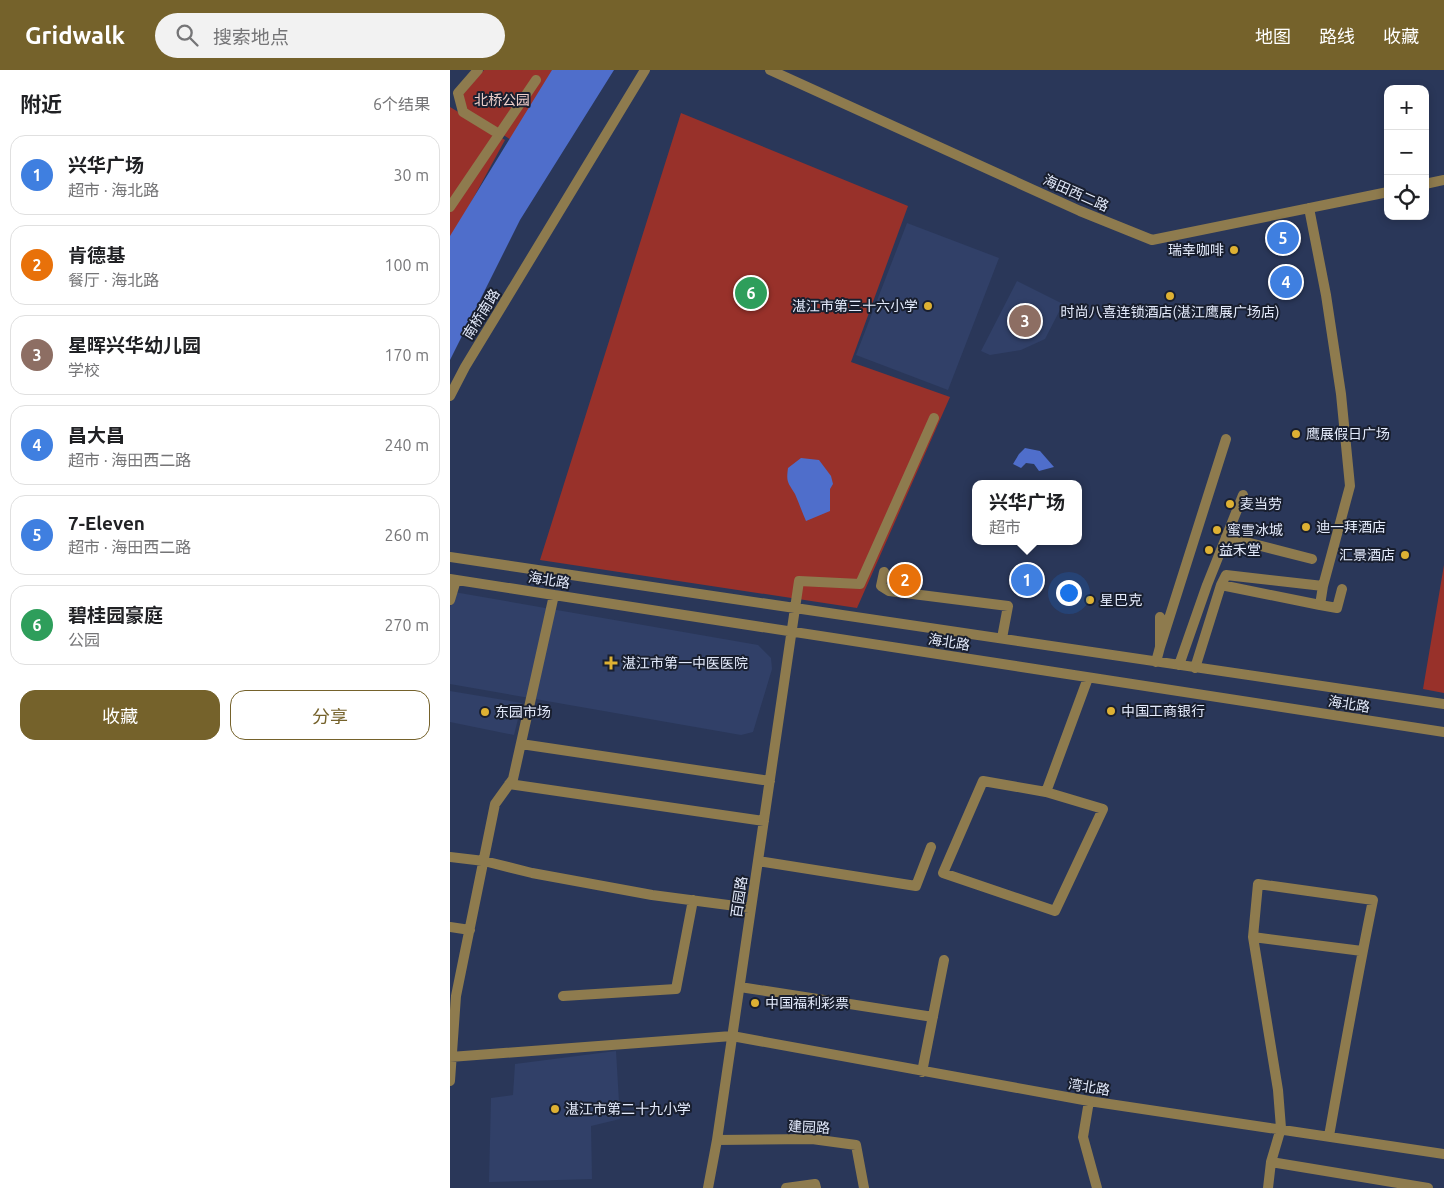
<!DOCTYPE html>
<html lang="zh">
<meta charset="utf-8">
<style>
body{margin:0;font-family:Ubuntu,"Noto Sans SC",sans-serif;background:#f2f2f2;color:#202124}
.controls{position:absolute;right:15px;top:15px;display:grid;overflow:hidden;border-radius:10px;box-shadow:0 2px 8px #0003}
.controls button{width:45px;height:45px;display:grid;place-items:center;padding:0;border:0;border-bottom:1px solid #e0e0e0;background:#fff;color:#202124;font:25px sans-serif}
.you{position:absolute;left:618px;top:522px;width:18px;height:18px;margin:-12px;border:4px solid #fff;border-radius:50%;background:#1a73e8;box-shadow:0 0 0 8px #1a73e833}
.badge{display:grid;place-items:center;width:32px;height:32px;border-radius:50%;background:#75622b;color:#fff;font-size:16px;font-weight:700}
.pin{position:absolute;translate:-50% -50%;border:2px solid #fff;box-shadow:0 1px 5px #0006}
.popup{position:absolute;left:522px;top:410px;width:110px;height:65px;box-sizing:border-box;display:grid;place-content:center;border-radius:10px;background:#fff;filter:drop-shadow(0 1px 4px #0005);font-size:16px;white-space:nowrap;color:#757577}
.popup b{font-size:19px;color:#202124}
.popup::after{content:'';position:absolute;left:50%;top:100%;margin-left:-10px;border:10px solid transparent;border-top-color:#fff}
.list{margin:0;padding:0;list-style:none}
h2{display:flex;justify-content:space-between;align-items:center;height:65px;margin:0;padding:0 20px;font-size:21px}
h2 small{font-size:16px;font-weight:400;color:#757577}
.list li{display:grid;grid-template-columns:32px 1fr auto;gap:15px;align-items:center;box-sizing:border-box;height:80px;margin:0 10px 10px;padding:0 10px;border:1px solid #e0e0e0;border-radius:15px}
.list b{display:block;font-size:19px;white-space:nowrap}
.list p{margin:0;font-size:16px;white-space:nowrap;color:#757577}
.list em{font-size:16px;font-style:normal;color:#757577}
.actions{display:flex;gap:10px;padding:15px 20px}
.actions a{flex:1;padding:11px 0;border:1px solid #75622b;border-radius:15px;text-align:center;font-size:18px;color:#75622b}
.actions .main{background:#75622b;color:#fff}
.icon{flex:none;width:28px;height:28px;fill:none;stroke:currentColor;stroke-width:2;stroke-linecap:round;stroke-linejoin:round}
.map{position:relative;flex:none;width:994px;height:1118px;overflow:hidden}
header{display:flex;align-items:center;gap:30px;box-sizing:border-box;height:70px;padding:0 25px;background:#75622b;color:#fff}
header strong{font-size:24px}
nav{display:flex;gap:28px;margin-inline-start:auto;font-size:18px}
.search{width:350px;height:45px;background:#f2f2f2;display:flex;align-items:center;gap:12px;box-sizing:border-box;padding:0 18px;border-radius:28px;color:#757577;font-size:19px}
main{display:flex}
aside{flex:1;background:#fff}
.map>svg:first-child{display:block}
</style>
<header>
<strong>Gridwalk</strong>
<div class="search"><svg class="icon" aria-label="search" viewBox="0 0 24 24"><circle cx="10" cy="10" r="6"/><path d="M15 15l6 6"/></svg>搜索地点</div>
<nav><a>地图</a><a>路线</a><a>收藏</a></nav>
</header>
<main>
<aside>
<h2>附近<small>6个结果</small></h2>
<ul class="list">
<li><span class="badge" style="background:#3f7fe0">1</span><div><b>兴华广场</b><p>超市 · 海北路</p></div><em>30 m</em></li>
<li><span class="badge" style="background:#e8710a">2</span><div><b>肯德基</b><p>餐厅 · 海北路</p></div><em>100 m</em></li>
<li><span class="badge" style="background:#8d6e63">3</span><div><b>星晖兴华幼儿园</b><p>学校</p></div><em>170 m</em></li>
<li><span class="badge" style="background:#3f7fe0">4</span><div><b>昌大昌</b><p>超市 · 海田西二路</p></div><em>240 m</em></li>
<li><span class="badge" style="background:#3f7fe0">5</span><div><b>7-Eleven</b><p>超市 · 海田西二路</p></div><em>260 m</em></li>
<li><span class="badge" style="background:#2e9e5b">6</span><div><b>碧桂园豪庭</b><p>公园</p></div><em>270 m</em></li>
</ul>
<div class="actions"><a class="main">收藏</a><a>分享</a></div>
</aside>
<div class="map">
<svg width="994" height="1118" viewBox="0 0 994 1118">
<rect width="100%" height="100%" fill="#2a3759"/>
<path fill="#314068" d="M457 153 549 188 498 320 406 285Z
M567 211 613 234 595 269 571 280 540 285 531 281Z
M4 522 308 575 321 588 322 599 303 662 291 665 0 614V538Z
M0 621 72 633 64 665 0 652Z
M166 981 170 1049 141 1056 142 1109 39 1112 41 1028 63 1025 65 994Z"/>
<path fill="#98312a" d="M34 0H104L61 70 15 40 13 24Z
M0 37 55 70 0 171Z
M231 43 458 136 401 292 500 327 407 538 90 490Z
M994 495V623L973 619Z"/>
<path fill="#4f6ecb" d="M102 0H164L70 150 0 290V166Z
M575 378 590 381 604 397 589 401 584 394 576 393 571 398 563 394 569 384Z
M351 388 369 390 381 406 383 414 380 419V441L356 451C352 442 349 433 345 424 338 412 336 413 338 398Z"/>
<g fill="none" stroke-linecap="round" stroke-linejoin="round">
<path stroke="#8e7b4e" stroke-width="10" d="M28 0 8 23 13 42 49 64
M320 0 630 141 702 170 938 122
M975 114 994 110
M0 137 86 10
M859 138 876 225 891 324 900 416 873 516
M0 326 15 297 195 0
M776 467 862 489
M0 487 994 634
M434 502 431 516 439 521 558 536 552 568
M0 509 994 662
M0 530 6 510
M870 535 887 538 892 519
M710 577 776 369
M706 592 710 577V547
M729 595 757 515 793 425
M745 598 771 515 870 535 873 516 776 505 771 515
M71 674 320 711
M59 714 314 751
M596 722 653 739 605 841 493 803 533 711 596 722 638 608
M0 787 34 791 82 803 202 825 301 838
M308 791 466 816 481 777
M0 857 20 860
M803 867 828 1020 831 1058 821 1092 978 1118
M290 917 483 947
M113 926 226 919 243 830
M0 987 282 966 639 1031 994 1084
M472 1002 494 890
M0 1011 6 926 45 734 63 709 104 525
M639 1031 633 1067 647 1118
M879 1066C893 987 907 908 923 830L808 814 803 867 912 881
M267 1070 362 1069 406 1075 414 1118
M258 1118 267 1070 349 511 410 514 484 348
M336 1118 365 1114 366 1118
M818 1118 821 1092"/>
</g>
<g fill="#deb133" stroke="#191f2f" stroke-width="2">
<circle cx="784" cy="180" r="5"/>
<circle cx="720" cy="226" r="5"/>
<circle cx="478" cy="236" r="5"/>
<circle cx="846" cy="364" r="5"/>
<circle cx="780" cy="434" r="5"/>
<circle cx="856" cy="457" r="5"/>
<circle cx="767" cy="460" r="5"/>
<circle cx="759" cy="480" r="5"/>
<circle cx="955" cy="485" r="5"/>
<circle cx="640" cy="530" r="5"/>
<path d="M158.5 585.5h5v5h5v5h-5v5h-5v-5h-5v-5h5z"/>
<circle cx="661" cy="641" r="5"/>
<circle cx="35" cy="642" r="5"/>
<circle cx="305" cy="933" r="5"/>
<circle cx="105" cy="1039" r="5"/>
</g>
<g text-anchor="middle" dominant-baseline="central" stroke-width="4" stroke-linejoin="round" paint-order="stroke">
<g font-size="14" fill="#edcec9" stroke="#191f2f">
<text x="52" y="30">北桥公园</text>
</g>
<g font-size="14" fill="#e3eafb" stroke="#191f2f">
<text transform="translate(626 123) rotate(24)">海田西二路</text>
<text transform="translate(31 244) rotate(-58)">南桥南路</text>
<text transform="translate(99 510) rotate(9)">海北路</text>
<text transform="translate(499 572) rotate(9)">海北路</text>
<text transform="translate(899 634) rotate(9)">海北路</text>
<text transform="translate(289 827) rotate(-82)">百园路</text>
<text transform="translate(639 1017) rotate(9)">湾北路</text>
<text transform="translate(359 1057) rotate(3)">建园路</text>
</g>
<g font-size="14" fill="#e3eafb" stroke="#191f2f" text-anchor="start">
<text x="774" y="180" text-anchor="end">瑞幸咖啡</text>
<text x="468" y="236" text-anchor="end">湛江市第三十六小学</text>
<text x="720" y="242" text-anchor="middle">时尚八喜连锁酒店(湛江鹰展广场店)</text>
<text x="856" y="364">鹰展假日广场</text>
<text x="790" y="434">麦当劳</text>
<text x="866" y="457">迪一拜酒店</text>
<text x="777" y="460">蜜雪冰城</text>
<text x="769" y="480">益禾堂</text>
<text x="945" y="485" text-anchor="end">汇景酒店</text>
<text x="650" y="530">星巴克</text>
<text x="172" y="593">湛江市第一中医医院</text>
<text x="671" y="641">中国工商银行</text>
<text x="45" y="642">东园市场</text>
<text x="315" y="933">中国福利彩票</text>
<text x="115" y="1039">湛江市第二十九小学</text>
</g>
</g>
</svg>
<div class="controls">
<button>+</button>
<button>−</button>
<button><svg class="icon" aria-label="locate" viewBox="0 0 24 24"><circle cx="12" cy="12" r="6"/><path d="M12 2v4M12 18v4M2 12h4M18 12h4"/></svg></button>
</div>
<div class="you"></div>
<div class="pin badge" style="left:577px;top:510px;background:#3f7fe0">1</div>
<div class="popup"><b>兴华广场</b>超市</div>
<div class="pin badge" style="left:455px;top:510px;background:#e8710a">2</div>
<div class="pin badge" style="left:575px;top:251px;background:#8d6e63">3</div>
<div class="pin badge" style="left:836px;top:212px;background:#3f7fe0">4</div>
<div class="pin badge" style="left:833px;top:168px;background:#3f7fe0">5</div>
<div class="pin badge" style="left:301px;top:223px;background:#2e9e5b">6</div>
</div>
</main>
